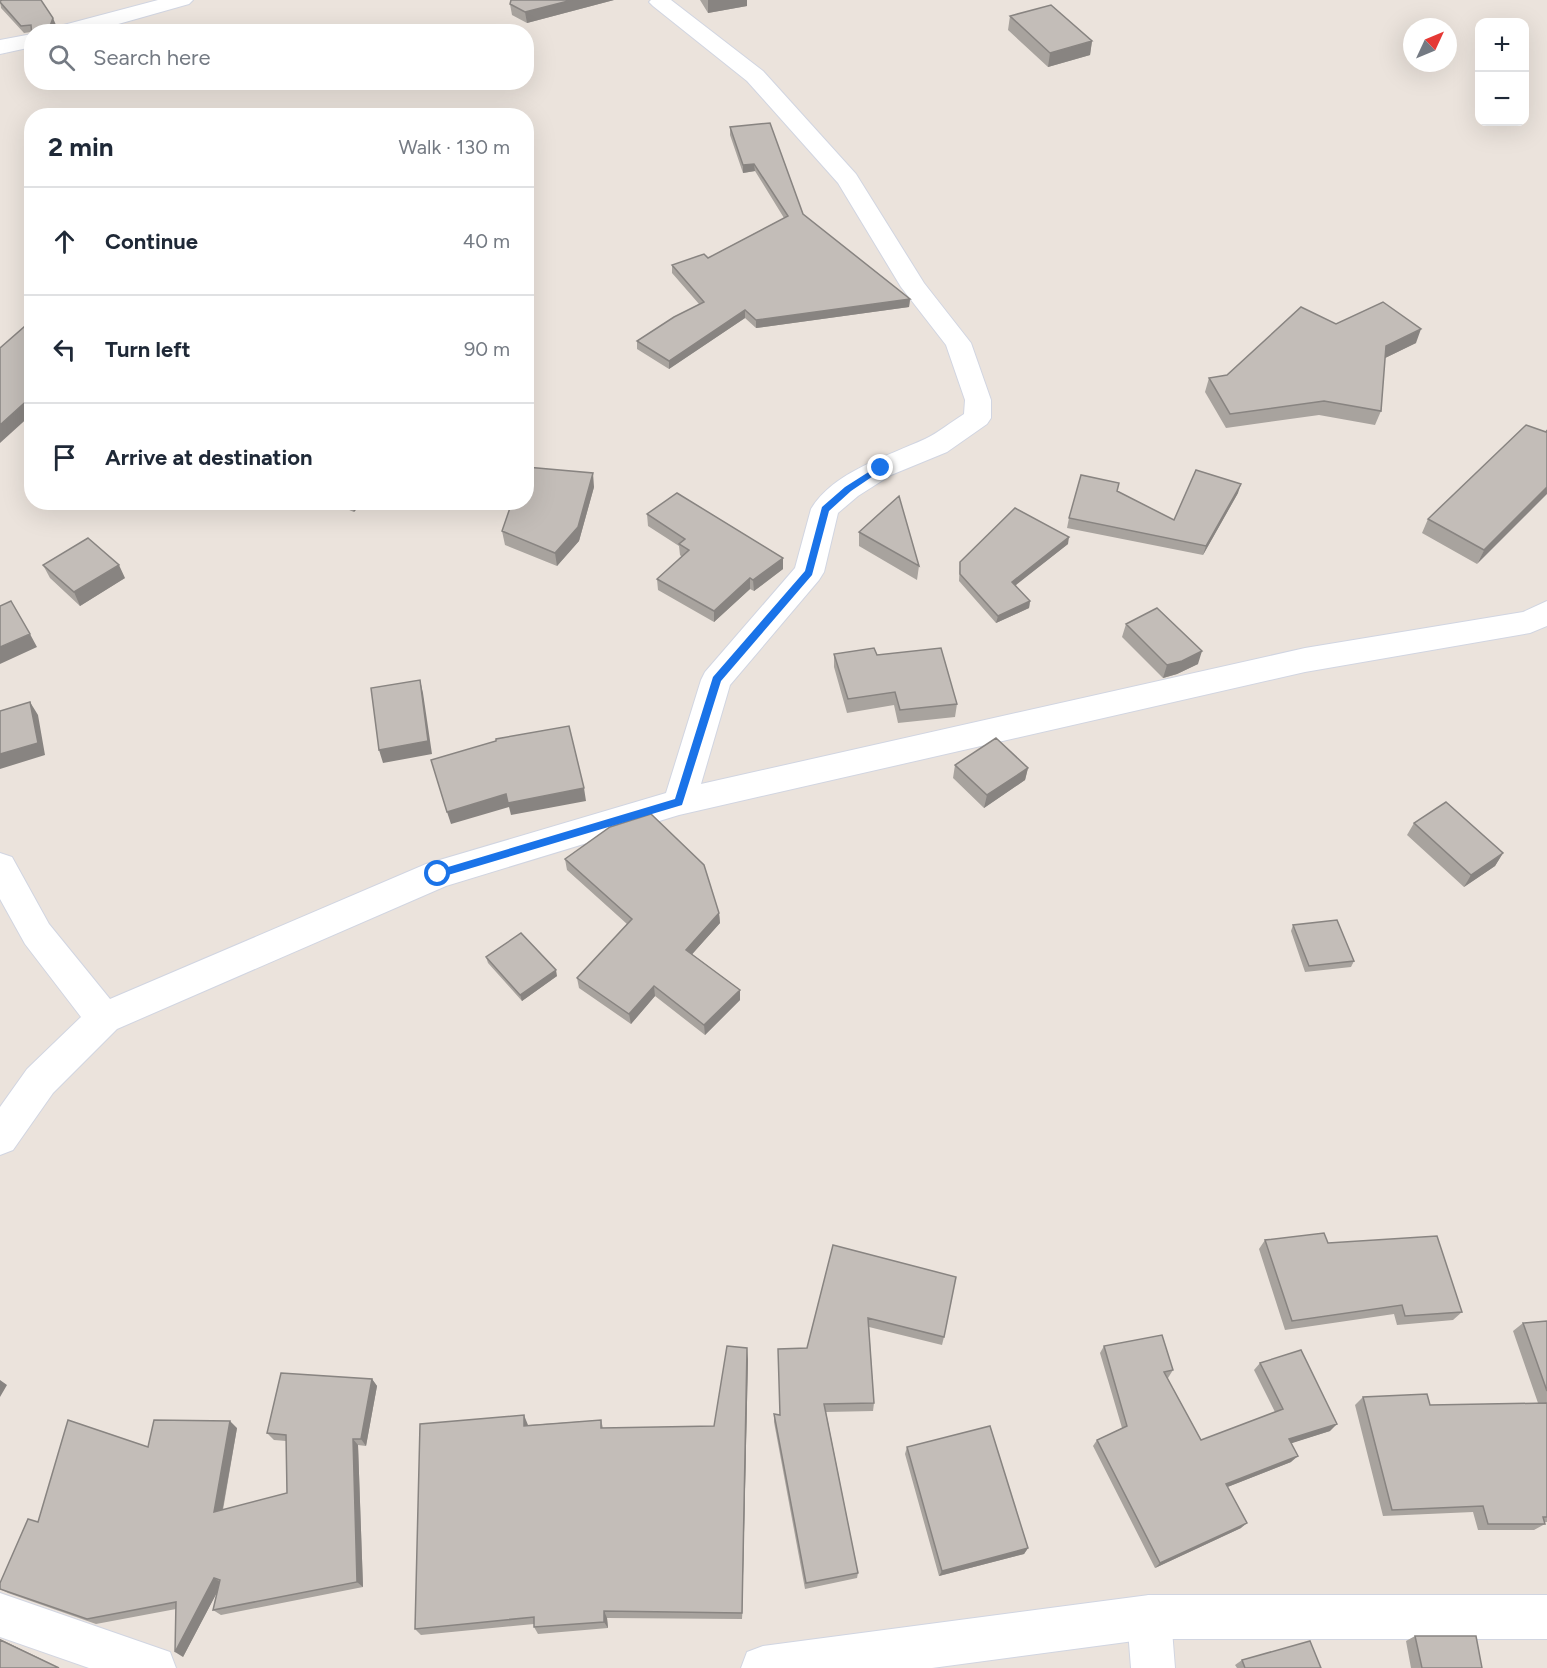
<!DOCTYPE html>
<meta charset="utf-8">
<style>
body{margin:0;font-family:Figtree,sans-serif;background:#f2f2f3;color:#1f2937}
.controls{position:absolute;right:18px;top:18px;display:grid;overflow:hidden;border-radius:12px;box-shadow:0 6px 24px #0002}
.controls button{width:54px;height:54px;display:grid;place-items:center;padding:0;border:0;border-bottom:2px solid #e0e1e3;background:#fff;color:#1f2937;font:30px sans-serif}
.compass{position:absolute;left:1403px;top:18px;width:54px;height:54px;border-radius:50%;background:#fff;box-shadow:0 6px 24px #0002;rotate:46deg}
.stop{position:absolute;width:18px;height:18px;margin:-14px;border:4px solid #1a73e8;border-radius:50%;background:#fff}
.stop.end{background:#1a73e8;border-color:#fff;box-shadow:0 2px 6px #0008}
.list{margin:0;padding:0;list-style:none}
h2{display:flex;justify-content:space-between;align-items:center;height:78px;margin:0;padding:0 24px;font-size:26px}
h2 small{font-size:20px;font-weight:400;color:#747a83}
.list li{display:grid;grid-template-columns:39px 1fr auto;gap:18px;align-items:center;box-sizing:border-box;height:108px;padding:0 24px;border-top:2px solid #e0e1e3}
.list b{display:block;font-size:22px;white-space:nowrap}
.list em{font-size:20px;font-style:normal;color:#747a83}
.icon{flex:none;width:33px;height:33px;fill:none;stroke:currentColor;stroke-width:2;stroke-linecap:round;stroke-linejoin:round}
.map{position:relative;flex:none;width:1547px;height:1668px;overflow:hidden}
.search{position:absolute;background:#fff;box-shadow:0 6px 24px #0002;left:24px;top:24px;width:510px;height:66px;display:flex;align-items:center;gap:15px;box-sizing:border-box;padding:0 21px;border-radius:24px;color:#747a83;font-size:22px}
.panel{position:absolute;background:#fff;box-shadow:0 6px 24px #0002;left:24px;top:108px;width:510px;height:402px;border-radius:24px}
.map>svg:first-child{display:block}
</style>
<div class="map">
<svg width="1547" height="1668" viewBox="0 0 1547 1668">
<rect width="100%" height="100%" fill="#ebe3dc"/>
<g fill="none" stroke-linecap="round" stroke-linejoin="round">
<g stroke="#d1d5e1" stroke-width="2">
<path id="minor" d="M158 0H193L189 4 90 32H54L56 27Z
M651 0H671L763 71 856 174 924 283 971 343 991 400V418L987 424 947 452 891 475 858 496 838 513 824 572 819 580 730 685 701 784 1305 648 1523 612 1547 601V626L1530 633 1305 672 679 815 446 886 117 1029 53 1093 13 1150 0 1155V1107L27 1069 81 1017 25 944 0 899V853L12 857 49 924 110 999 426 864 666 793 701 680 705 672 795 568 811 509C833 472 888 456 925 439 938 433 951 422 964 414L965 400 946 345 901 287 838 183 747 81 653 6 649 2Z
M32 34V47L0 54V40Z
M1149 1595 1165 1601 1171 1617 1175 1668H1131L1127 1617 1133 1601Z"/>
</g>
<g stroke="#d1d5e1" stroke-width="2">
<path id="tertiary" d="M0 1593 170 1652 176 1668H89L0 1637Z
M1149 1595H1547V1639H1149L932 1668H741L747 1652 763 1646Z"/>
</g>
<use href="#minor" fill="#fff" fill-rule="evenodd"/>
<use href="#tertiary" fill="#fff" fill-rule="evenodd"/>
</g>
<path fill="#a8a39e" d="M511 0H614L527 23 512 15 510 4Z
M700 0H747V6L708 13Z
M0 1 56 25 55 27 31 32 24 33 1 8Z
M1010 16 1092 41 1090 55 1048 67 1008 30Z
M68 82H84L74 90Z
M730 127 803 214 910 299 909 307 756 328 745 318 669 369 637 349V341L699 304 672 273V265L708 258 784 218 755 171 743 173 730 135Z
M1336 324 1416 343 1385 358 1381 411 1375 425 1319 415 1226 428 1205 392 1209 378 1227 375Z
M1546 432 1477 564 1422 533 1428 519Z
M594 487 579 541 557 566 505 545 502 531Z
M1117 491 1174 520 1238 493 1203 555 1067 528 1069 518Z
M330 502H363L354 512Z
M647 514 783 569 754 591 750 589 714 622 658 590 657 579 682 557 680 555 679 546 648 526Z
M859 532 919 566 917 580 859 546Z
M1068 544 1015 585 1030 601 1029 608 996 623 959 581 960 562Z
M43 565 125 578 80 606 50 578Z
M1126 624 1198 664 1177 674 1163 678 1122 637Z
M834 654 877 655 957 704 955 717 898 723 894 705 847 713 834 667Z
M955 765 1028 768 1025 780 984 808 953 778Z
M1414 823 1503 853 1495 866 1464 887 1407 835Z
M565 859 719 913 720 923 692 954 740 990V1000L705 1035 655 996 631 1024 579 988 577 978 627 924 567 870Z
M1293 925 1354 961 1351 967 1305 972 1291 931Z
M486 957 557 976 522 1001 488 963Z
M1265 1240 1462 1312 1453 1320 1397 1325 1394 1314 1285 1330 1259 1249Z
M833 1245 944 1337 942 1345 869 1327 874 1403 873 1411 826 1412 858 1573 857 1578 805 1589 774 1422V1414L780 1415 807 1348Z
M1547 1321V1522H1544L1545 1524 1534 1530H1478L1473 1512 1383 1516 1355 1405 1363 1397 1430 1405 1538 1403 1513 1331 1523 1323Z
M1104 1346 1173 1370 1168 1378H1167L1201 1440 1275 1412 1254 1370 1260 1363 1330 1431 1291 1443V1462L1227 1487 1241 1528 1155 1568 1093 1446 1097 1440 1122 1428 1100 1353Z
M748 1359 742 1619 607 1618 608 1628 538 1634 534 1627V1624L421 1635 415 1629 528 1425 601 1420 603 1428 714 1426Z
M372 1379 377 1386 366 1446 358 1445 363 1587 221 1615 213 1610 217 1592 183 1657 176 1609 96 1624 8 1593 0 1589 38 1522 148 1447 237 1428 223 1510 287 1493 286 1441 274 1440 267 1433Z
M907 1447 1028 1548 1024 1554 939 1576 905 1454Z
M1415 1636 1482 1668H1411L1406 1641Z
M1242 1660 1321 1668H1237L1235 1665Z"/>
<path fill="#888481" d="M572 0H614L527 23 525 12Z
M708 0H747V6L708 13Z
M53 18 56 25 53 32 50 26Z
M1092 41 1090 55 1048 67 1050 53Z
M72 82H84L74 90Z
M754 164 755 171 743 173V165Z
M910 299 909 307 756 328V320Z
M745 310V318L669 369V361Z
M1421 329 1416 343 1381 360 1386 346Z
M32 396V414L0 443V425Z
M593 473 594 487 579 541 557 566 555 553Z
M1241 484 1238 493 1203 555 1206 546Z
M1547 487V494L1477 564 1484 550Z
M355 502H363L354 512 352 505Z
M1069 537 1068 544 1011 589 1012 582Z
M783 558V569L754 591 753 580Z
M119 565 125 578 80 606 74 592Z
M750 578V589L714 622V611Z
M1030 601 1029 608 996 623 998 616Z
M30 634 37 647 0 664V647Z
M1202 651 1198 664 1177 674 1163 678 1167 665Z
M420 680 423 693 432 754 383 763 379 750Z
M30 702 38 715 45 755 0 769V754Z
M1028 768 1025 780 984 808 987 795Z
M584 788 586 801 511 815 509 807 451 824 447 812 506 794Z
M1503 853 1495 866 1464 887 1471 875Z
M719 913 720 923 687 960 686 950Z
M556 970 557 976 522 1001 520 995Z
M654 986 655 996 631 1024 629 1014Z
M740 990V1000L705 1035 704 1025Z
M747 1348 748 1359 742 1619V1613Z
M372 1379 377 1386 366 1446 361 1439Z
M0 1380 7 1385 0 1397Z
M524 1415 528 1425V1435L524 1426Z
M230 1421 237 1428 221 1518 214 1512Z
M1337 1424 1330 1431 1283 1446 1289 1439Z
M353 1439 358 1445 363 1587 357 1582Z
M1298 1456 1291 1462 1220 1490 1226 1484Z
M1247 1523 1241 1528 1155 1568 1160 1563Z
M1028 1548 1024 1554 939 1576 942 1571Z
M214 1578 222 1583 183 1657 175 1652Z
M604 1611 607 1618 608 1628 604 1622Z
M0 1639 60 1668 0 1640Z"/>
<path fill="#c3bdb8" stroke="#888481" stroke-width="1.5" d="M2 0H41L53 18 50 26 60 27 63 32H32V37L31 25 21 26 0 2V1Z
M511 0H572L525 12 510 4Z
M1051 5 1092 41 1050 53 1010 16Z
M770 123 803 214 910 299 756 320 745 310 669 361 637 341 674 317 704 302 672 265 704 254 708 258 788 216 754 164 743 165 730 127Z
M1383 302 1421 329 1386 346 1381 411 1324 401 1230 414 1209 378 1227 375 1301 307 1336 324Z
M32 320V396L0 425V348Z
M1526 425 1546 432 1547 430V487L1484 550 1428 519Z
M526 467 593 473 578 527 555 553 502 531 512 502H526Z
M1196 470 1241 484 1206 546 1069 518 1081 475 1119 483 1117 491 1174 520Z
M677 493 783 558 753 580 750 578 714 611 657 579 689 550 679 544 685 539 647 514Z
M899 496 919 566 859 532Z
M345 502H355L352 505Z
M1015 508 1069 537 1012 582 1030 601 998 616 960 574V562Z
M88 538 119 565 74 592 43 565Z
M11 601 30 634 0 647V606Z
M1157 608 1202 651 1182 661 1167 665 1126 624Z
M874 648 877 655 941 648 957 704 900 710 895 692 848 699 834 654Z
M420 680 428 741 379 750 371 688Z
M30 702 38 743 0 754V711Z
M569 726 584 788 508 803 506 794 447 812 431 760 496 741V739Z
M996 738 1028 768 987 795 955 765Z
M1446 802 1503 853 1471 875 1414 823Z
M651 814 704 865 719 913 686 950 740 990 704 1025 654 986 629 1014 577 978 632 919 565 859 610 827Z
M1337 920 1354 961 1309 966 1293 925Z
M521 933 556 970 520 995 486 957Z
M1324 1233 1328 1243 1437 1236 1462 1312 1405 1316 1402 1305 1292 1321 1265 1240Z
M833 1245 956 1277 944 1337 868 1318 874 1403 824 1404 858 1573 806 1583 774 1414 780 1415 778 1349 807 1348Z
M1547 1321V1391L1523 1323Z
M1162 1335 1173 1370 1164 1372 1201 1440 1283 1409 1260 1363 1301 1350 1337 1424 1289 1439 1298 1456 1226 1484 1247 1523 1160 1563 1097 1440 1127 1426 1104 1346Z
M727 1346 747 1348 742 1613 604 1611V1622L534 1627V1617L415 1629 420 1424 524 1415V1426L601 1420V1428L714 1426Z
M281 1373 372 1379 361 1439H353L357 1582 213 1610 220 1580 214 1578 175 1652 176 1602 87 1619 0 1589V1583L28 1519 38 1522 68 1420 148 1447 154 1420 230 1421 214 1512 287 1493 286 1435 267 1433Z
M1427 1394 1430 1405 1547 1403V1517H1543L1545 1524H1488L1483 1506 1392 1510 1363 1397Z
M990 1426 1028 1548 942 1571 907 1447Z
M1415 1636H1476L1482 1668H1422Z
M0 1640 59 1668H0Z
M1310 1641 1321 1668H1245L1242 1660Z"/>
<path fill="#1a73e8" d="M878 466 885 468 851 491 829 511 812 575 721 681 682 805 438 878 434 877V871L438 870 675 799 713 677 805 571 822 507 845 487Z"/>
</svg>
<div class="controls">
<button>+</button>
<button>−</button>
</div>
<svg class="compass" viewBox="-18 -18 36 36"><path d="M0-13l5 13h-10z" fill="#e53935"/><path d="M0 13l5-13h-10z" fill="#747a83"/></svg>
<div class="stop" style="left:438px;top:874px"></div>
<div class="stop end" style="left:881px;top:468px"></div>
<div class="search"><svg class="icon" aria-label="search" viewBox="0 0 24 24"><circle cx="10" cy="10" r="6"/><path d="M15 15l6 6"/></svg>Search here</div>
<section class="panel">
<h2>2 min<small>Walk · 130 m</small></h2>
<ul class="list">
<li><svg class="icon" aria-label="ahead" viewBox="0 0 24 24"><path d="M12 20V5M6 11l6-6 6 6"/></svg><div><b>Continue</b></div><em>40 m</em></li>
<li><svg class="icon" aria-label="left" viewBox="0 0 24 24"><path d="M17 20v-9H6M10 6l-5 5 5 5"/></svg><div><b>Turn left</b></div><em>90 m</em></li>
<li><svg class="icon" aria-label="arrive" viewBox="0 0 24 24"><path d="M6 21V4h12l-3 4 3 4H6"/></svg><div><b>Arrive at destination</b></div></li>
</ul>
</section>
</div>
